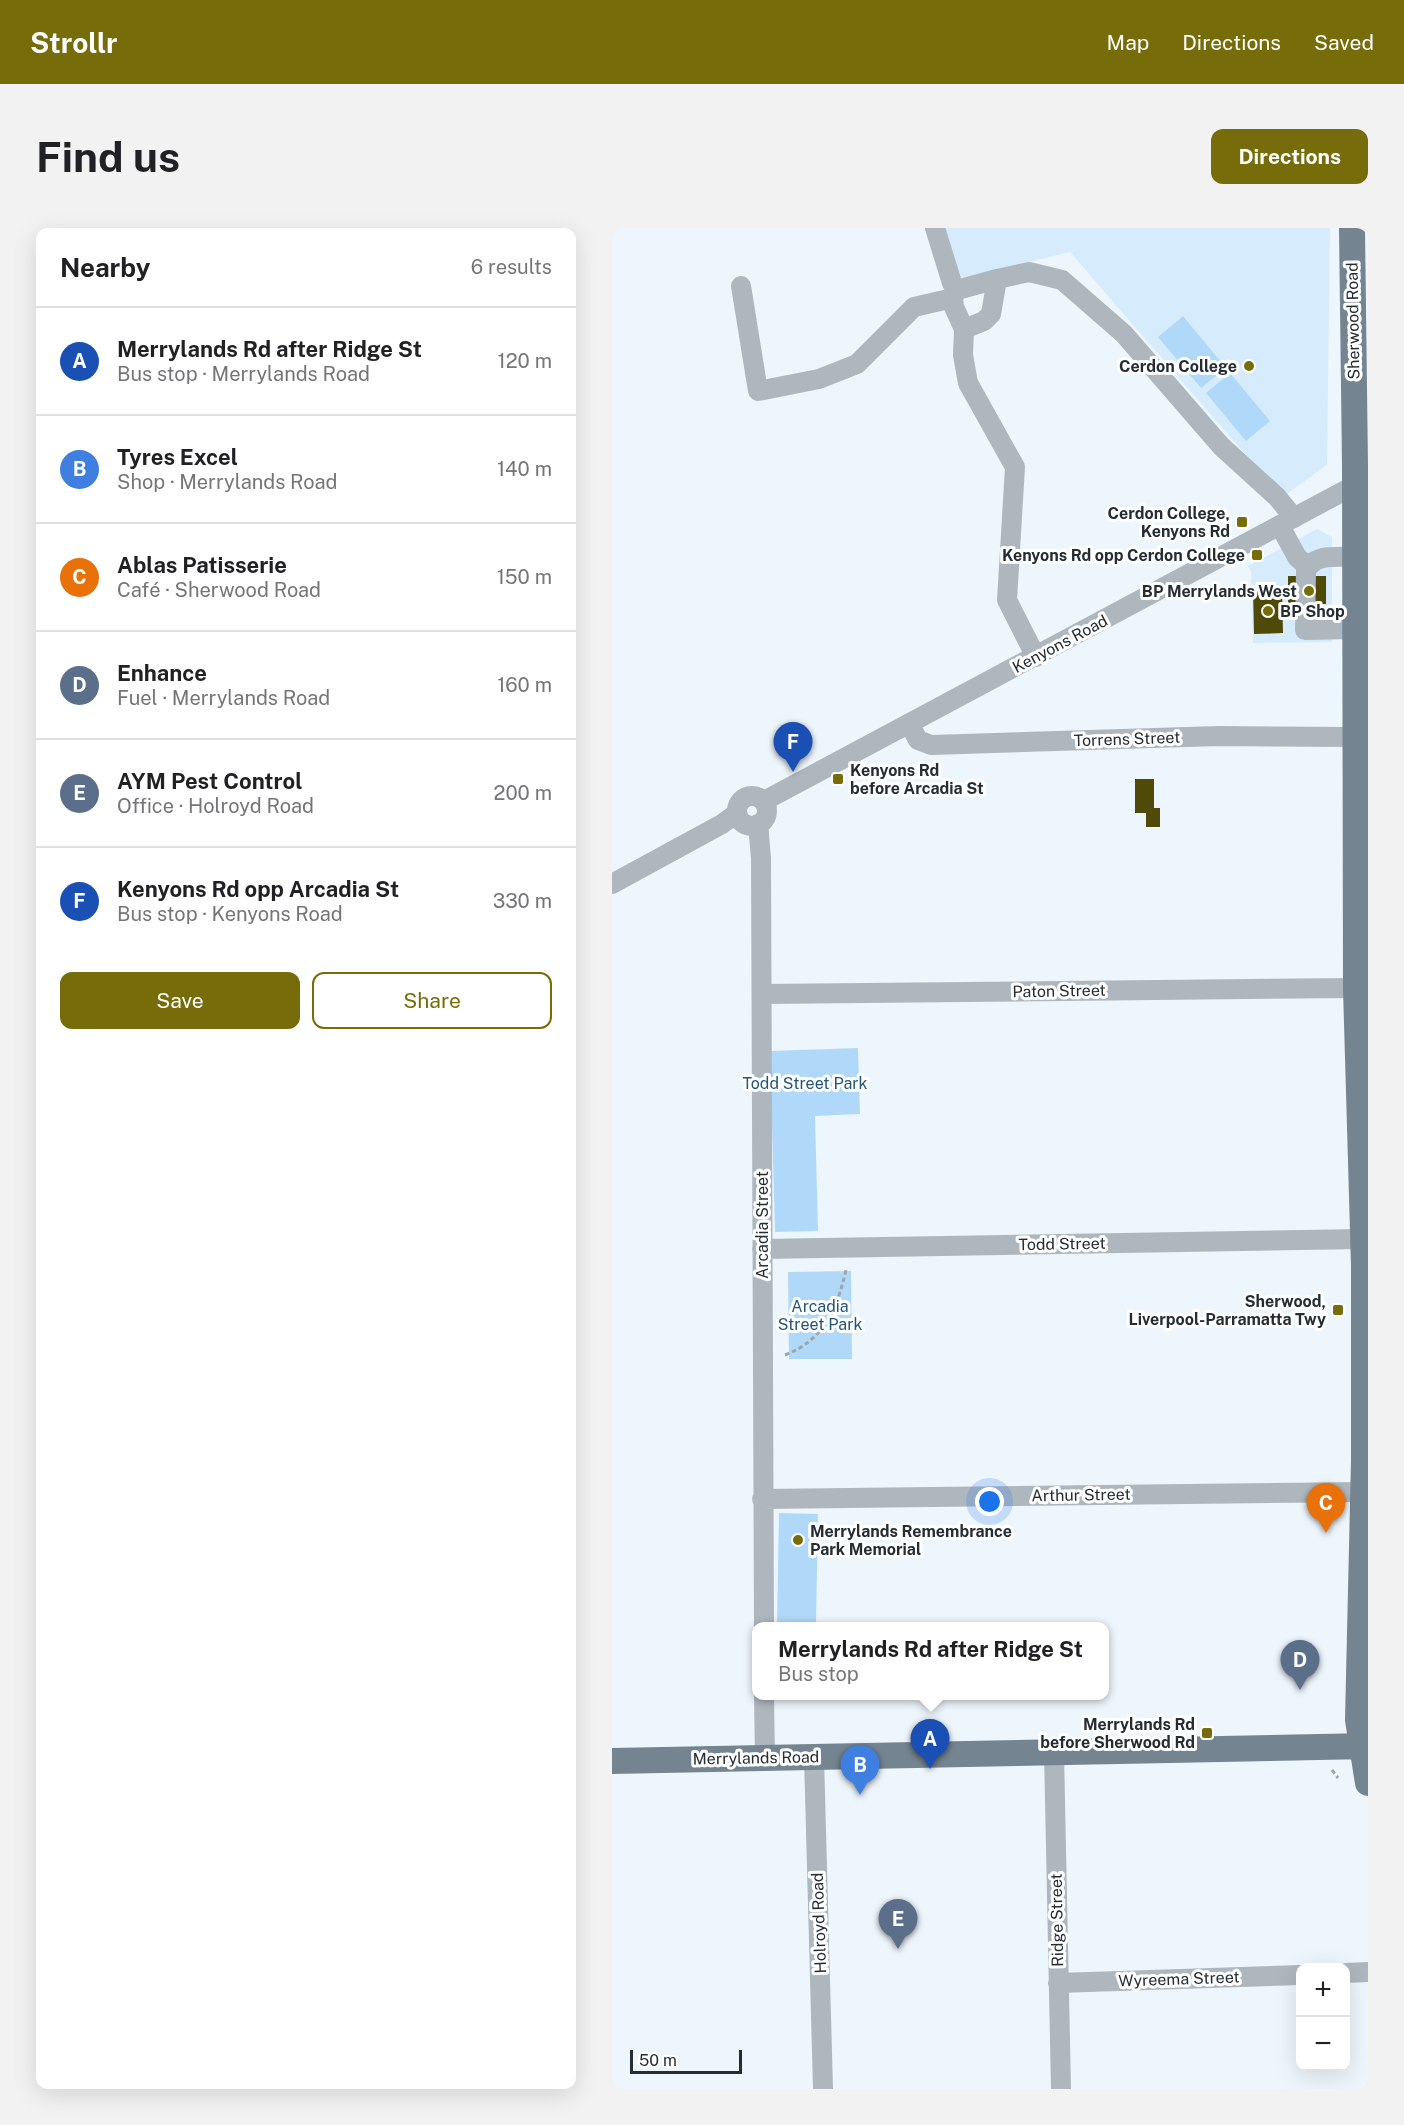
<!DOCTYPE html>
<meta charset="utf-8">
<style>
body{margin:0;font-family:"Public Sans",sans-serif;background:#f2f2f2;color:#202124}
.controls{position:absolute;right:18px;bottom:18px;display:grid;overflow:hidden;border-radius:12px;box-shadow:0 6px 24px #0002}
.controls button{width:54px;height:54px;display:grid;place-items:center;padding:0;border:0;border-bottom:2px solid #e0e0e0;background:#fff;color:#202124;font:30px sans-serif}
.scale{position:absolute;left:18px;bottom:15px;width:112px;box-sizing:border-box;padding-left:6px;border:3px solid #252c32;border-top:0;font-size:16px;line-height:21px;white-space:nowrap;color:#252c32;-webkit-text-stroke:4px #fff;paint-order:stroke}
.you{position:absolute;left:378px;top:1274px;width:21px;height:21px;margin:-15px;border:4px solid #fff;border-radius:50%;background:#1a73e8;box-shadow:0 0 0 9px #1a73e833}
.badge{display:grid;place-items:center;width:39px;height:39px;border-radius:50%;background:#766d0a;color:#fff;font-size:20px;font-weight:700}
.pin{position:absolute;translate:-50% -50px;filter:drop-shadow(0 2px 3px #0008)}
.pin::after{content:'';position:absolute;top:32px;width:21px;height:18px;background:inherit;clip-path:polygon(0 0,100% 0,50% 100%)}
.popup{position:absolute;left:140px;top:1394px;width:357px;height:78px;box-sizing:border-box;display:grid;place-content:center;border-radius:12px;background:#fff;filter:drop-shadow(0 2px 4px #0005);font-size:20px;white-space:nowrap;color:#757577}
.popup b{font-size:22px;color:#202124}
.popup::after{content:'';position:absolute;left:50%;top:100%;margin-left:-12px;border:12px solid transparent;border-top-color:#fff}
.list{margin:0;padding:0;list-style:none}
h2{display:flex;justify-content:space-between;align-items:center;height:78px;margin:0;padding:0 24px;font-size:26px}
h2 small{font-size:20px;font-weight:400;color:#757577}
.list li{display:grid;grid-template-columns:39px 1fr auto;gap:18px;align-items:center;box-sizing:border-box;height:108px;padding:0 24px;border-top:2px solid #e0e0e0}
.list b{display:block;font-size:22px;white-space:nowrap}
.list p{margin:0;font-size:20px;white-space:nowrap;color:#757577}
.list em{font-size:20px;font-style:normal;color:#757577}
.actions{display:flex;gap:12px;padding:18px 24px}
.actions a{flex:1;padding:14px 0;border:2px solid #766d0a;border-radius:12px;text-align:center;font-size:21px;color:#766d0a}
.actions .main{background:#766d0a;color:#fff}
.map{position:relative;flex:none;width:756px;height:1861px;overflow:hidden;border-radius:12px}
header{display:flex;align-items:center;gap:36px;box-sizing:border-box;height:84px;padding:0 30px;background:#766d0a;color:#fff}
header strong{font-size:28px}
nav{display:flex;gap:33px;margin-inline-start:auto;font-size:21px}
.intro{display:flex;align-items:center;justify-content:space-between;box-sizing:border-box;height:144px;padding:0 36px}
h1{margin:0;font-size:42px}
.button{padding:15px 27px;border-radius:12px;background:#766d0a;color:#fff;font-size:21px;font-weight:700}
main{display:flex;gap:36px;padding:0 36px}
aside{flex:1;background:#fff;border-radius:12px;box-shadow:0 6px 24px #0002}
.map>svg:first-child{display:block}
</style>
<header>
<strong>Strollr</strong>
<nav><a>Map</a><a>Directions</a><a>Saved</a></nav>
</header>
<div class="intro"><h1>Find us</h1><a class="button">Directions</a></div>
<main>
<aside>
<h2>Nearby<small>6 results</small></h2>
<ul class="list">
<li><span class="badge" style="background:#1a4fb4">A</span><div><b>Merrylands Rd after Ridge St</b><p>Bus stop · Merrylands Road</p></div><em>120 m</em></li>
<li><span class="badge" style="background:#3f7fe0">B</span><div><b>Tyres Excel</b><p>Shop · Merrylands Road</p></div><em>140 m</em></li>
<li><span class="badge" style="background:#e8710a">C</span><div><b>Ablas Patisserie</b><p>Café · Sherwood Road</p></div><em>150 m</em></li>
<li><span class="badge" style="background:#5c6f8a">D</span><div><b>Enhance</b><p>Fuel · Merrylands Road</p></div><em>160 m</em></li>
<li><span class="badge" style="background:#5c6f8a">E</span><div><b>AYM Pest Control</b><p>Office · Holroyd Road</p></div><em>200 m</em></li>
<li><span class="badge" style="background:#1a4fb4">F</span><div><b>Kenyons Rd opp Arcadia St</b><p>Bus stop · Kenyons Road</p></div><em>330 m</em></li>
</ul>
<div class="actions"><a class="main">Save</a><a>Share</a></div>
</aside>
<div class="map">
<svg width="756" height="1861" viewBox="0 0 756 1861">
<rect width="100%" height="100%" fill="#eef6fd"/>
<path fill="#d6ecfd" d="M328 0H718L715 237 672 268 632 225 458 24 343 52Z
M705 301 720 309V414L641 415 639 344 636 338Z"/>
<path fill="#b0d9f9" d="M571 88 614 140 589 160 546 109Z
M618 145 658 193 634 213 594 165Z
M246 820 248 886 203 888 206 1003 163 1004 158 823Z
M239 1043 240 1131H177L176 1044Z
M167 1285 206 1286 204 1398H165Z"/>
<path fill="#504a09" d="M676 348H714V376H676Z
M641 360H670L671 405 642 406Z
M523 551H542V580H548V599H534V585H523Z"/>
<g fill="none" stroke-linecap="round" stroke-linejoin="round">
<path stroke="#9ea6ad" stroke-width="3" stroke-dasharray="4.5 3" stroke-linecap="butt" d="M173 1127C212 1112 225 1081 234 1042
M720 1542 726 1550"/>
<path stroke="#afb7be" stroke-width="20" d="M323 0 340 55 345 62
M129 58 146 163 207 151 245 136 302 79 341 70
M352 101 342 79 341 70 345 62 385 51
M668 298 685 329 696 339
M742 401 693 402 694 343C702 325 726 329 743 329
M424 429 395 372 403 239 356 155 351 127 352 101 372 93 379 86 385 51 417 44 450 52 512 106 609 218 665 269 682 290
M298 497 306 512 319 517 607 508 742 509
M125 583a15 15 0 1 1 30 0a15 15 0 1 1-30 0Z
M152 573 743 257
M146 596 149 630 152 1398
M0 656 110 596 125 585
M150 766 744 760
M150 1021 751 1011
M150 1271 751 1264
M152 1468 153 1530
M442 1524 449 1861
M202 1529 211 1861
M734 1745 756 1744
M446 1755 688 1747"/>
<path stroke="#748490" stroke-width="26" d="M740 0 743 238 744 760 752 1038V1232L746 1492 756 1555
M0 1533 756 1518"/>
</g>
<g fill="#766d0a" stroke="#fff" stroke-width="2">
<circle cx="637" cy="138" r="6"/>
<rect x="624" y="288" width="12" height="12" rx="3"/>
<rect x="639" y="321" width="12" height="12" rx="3"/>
<circle cx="697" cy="363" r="6"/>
<circle cx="656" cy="383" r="6"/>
<rect x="220" y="545" width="12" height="12" rx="3"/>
<rect x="720" y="1076" width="12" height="12" rx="3"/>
<circle cx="186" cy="1312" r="6"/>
<rect x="589" y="1499" width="12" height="12" rx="3"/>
</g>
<g text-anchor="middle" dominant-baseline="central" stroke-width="6" stroke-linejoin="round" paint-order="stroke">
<g font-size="16" fill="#252c32" stroke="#fff">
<text transform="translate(741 93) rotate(-91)">Sherwood Road</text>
<text transform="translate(448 416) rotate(-28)">Kenyons Road</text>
<text transform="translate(515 511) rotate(-2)">Torrens Street</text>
<text transform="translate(447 763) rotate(-1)">Paton Street</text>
<text transform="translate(150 997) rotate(-90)">Arcadia Street</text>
<text transform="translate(450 1016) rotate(-1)">Todd Street</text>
<text transform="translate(469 1267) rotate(-1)">Arthur Street</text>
<text transform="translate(144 1530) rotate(-1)">Merrylands Road</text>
<text transform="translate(445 1692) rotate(-91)">Ridge Street</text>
<text transform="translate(207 1695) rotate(-92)">Holroyd Road</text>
<text transform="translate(567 1751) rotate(-2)">Wyreema Street</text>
</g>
<g font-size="16" font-weight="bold" fill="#252c32" stroke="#fff" text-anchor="end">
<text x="625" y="138">Cerdon College</text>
<text x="618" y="285">Cerdon College,<tspan x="618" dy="18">Kenyons Rd</tspan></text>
<text x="633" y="327">Kenyons Rd opp Cerdon College</text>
<text x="685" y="363">BP Merrylands West</text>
<text x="668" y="383" text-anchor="start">BP Shop</text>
<text x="238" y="542" text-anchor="start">Kenyons Rd<tspan x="238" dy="18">before Arcadia St</tspan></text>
<text x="714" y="1073">Sherwood,<tspan x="714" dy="18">Liverpool-Parramatta Twy</tspan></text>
<text x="198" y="1303" text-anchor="start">Merrylands Remembrance<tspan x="198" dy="18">Park Memorial</tspan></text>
<text x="583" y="1496">Merrylands Rd<tspan x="583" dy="18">before Sherwood Rd</tspan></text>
</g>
<g font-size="16" fill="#235577" stroke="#fff">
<text x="193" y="855">Todd Street Park</text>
<text x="208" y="1078">Arcadia<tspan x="208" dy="18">Street Park</tspan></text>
</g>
</g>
</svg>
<div class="controls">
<button>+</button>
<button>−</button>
</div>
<div class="scale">50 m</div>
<div class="you"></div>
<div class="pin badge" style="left:318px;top:1541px;background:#1a4fb4">A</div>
<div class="popup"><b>Merrylands Rd after Ridge St</b>Bus stop</div>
<div class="pin badge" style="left:248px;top:1567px;background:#3f7fe0">B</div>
<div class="pin badge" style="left:714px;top:1305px;background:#e8710a">C</div>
<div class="pin badge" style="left:688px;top:1462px;background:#5c6f8a">D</div>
<div class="pin badge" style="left:286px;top:1721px;background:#5c6f8a">E</div>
<div class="pin badge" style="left:181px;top:544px;background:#1a4fb4">F</div>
</div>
</main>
